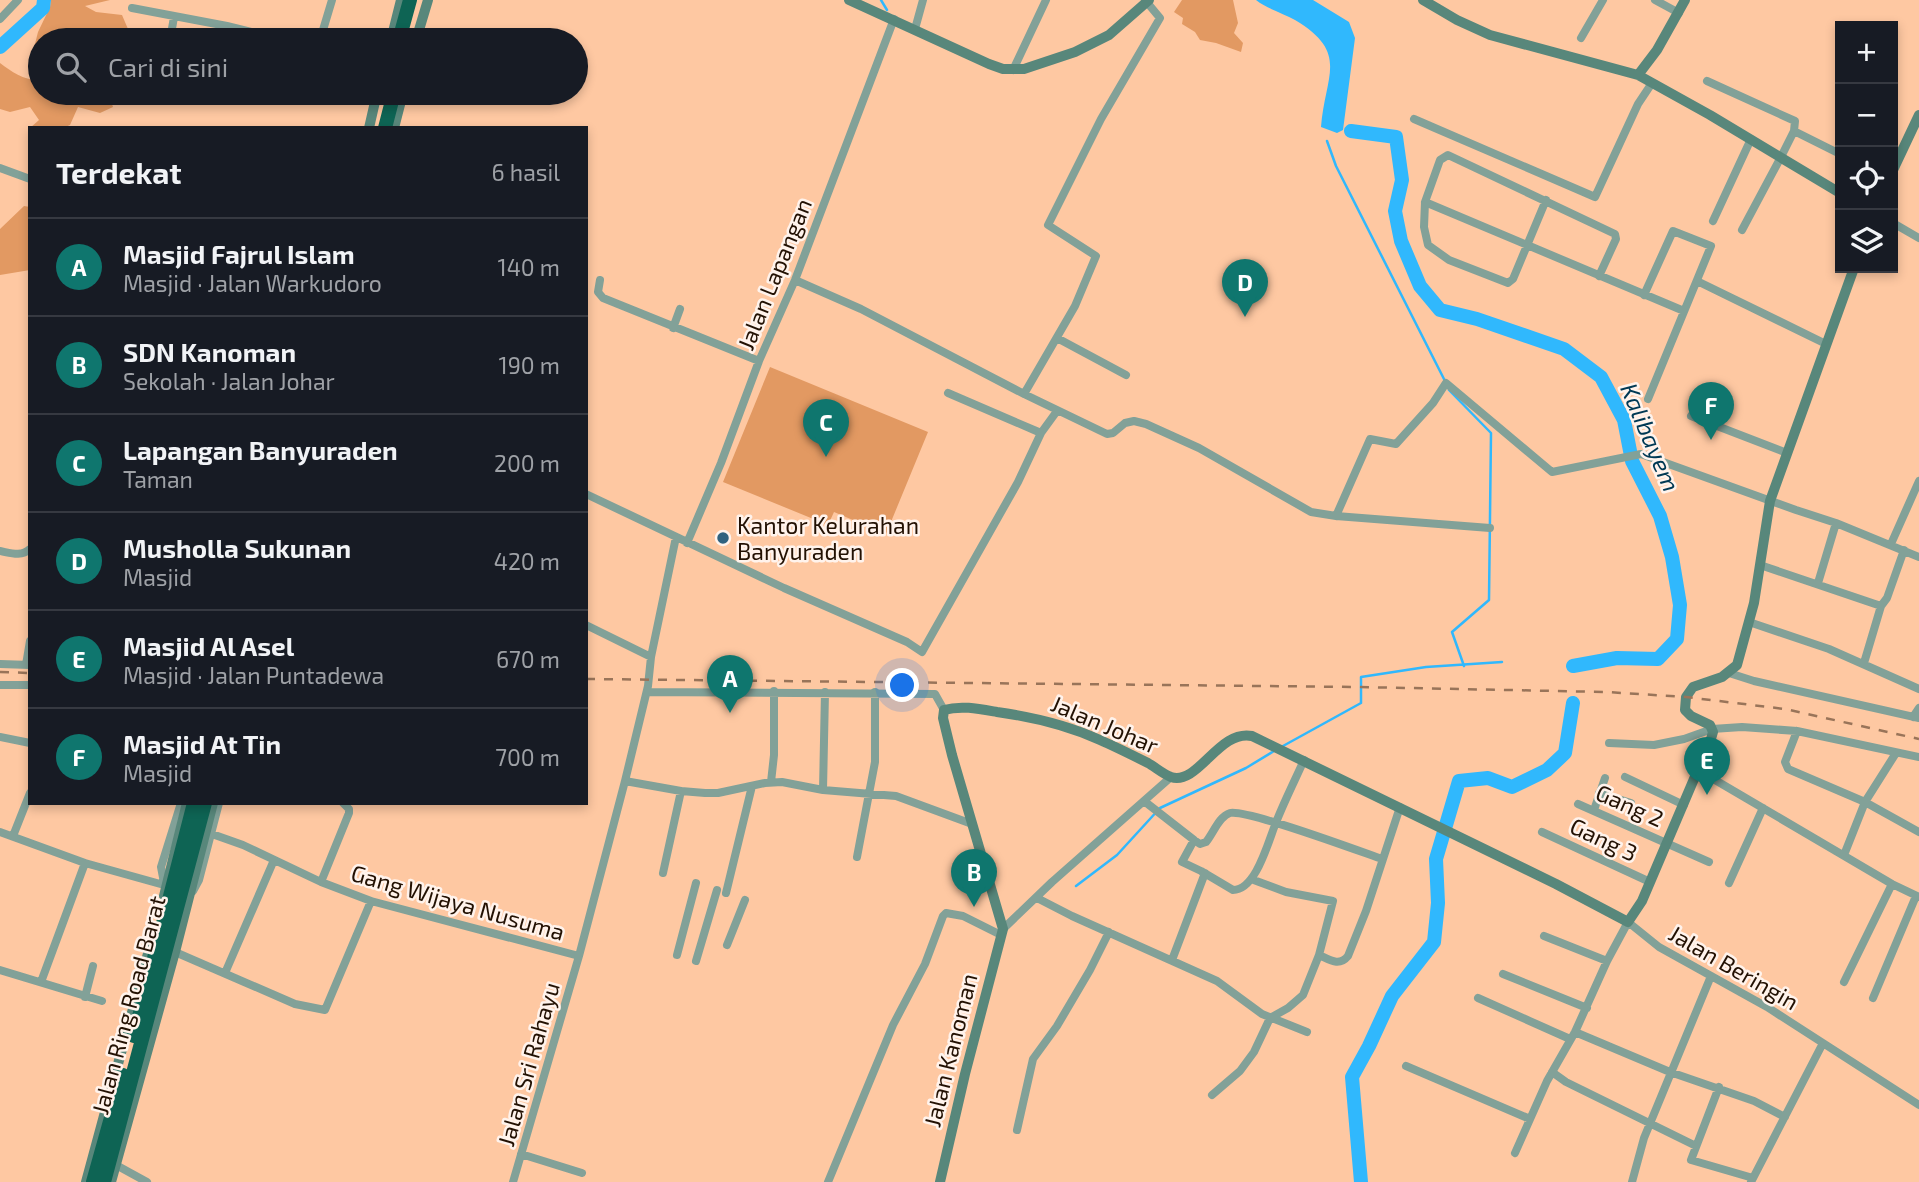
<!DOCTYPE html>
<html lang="id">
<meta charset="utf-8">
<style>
body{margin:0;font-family:"Exo 2",sans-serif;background:#20242c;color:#f1f3f6}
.controls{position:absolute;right:21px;top:21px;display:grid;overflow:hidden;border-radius:0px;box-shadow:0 4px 10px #0003}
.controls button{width:63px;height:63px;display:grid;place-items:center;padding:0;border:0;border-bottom:2px solid #363941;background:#171b24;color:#f1f3f6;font:35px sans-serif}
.you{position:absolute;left:903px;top:686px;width:24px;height:24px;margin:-18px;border:5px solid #fff;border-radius:50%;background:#1a73e8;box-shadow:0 0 0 10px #1a73e833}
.badge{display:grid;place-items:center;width:46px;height:46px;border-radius:50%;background:#0f766e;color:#fff;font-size:23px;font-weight:700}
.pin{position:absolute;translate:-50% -58px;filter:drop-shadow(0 2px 4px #0008)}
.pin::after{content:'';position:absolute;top:37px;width:24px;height:21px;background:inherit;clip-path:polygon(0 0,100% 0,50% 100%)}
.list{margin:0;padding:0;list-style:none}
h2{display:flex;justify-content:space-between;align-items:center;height:91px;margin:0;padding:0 28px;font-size:30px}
h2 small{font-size:23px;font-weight:400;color:#9ea1a6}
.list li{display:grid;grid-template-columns:46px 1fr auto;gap:21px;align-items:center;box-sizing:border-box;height:98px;padding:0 28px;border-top:2px solid #363941}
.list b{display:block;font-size:26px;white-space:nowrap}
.list p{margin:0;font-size:23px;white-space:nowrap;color:#9ea1a6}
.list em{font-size:23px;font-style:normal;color:#9ea1a6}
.icon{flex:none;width:38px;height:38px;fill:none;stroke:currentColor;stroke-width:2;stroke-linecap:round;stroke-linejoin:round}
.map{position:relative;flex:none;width:1919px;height:1182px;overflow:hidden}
.search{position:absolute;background:#171b24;box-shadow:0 4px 10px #0003;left:28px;top:28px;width:560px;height:77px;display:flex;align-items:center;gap:18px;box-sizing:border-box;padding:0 24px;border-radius:38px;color:#9ea1a6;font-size:26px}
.panel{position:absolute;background:#171b24;box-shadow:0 4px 10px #0003;left:28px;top:126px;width:560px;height:679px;border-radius:0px}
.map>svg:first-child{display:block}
</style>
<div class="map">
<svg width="1919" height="1182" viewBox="0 0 1919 1182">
<rect width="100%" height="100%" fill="#fec8a2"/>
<path fill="#e29962" d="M51 0H110L85 6 96 12 122 15 128 29 126 40H91L68 33 60 40H40V55L31 60 38 32 50 7Z
M1182 0H1233L1238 23 1234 33 1243 43 1241 52 1216 43 1200 40 1195 32 1182 24 1183 18 1174 12Z
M0 63C12 72 25 81 40 80V93H108L113 107 100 113 78 107 70 125 63 128H30L39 120 30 107 10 112 0 109Z
M24 206 30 207V270L0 275V229Z
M770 367 928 432 886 534 834 512 828 525 723 482Z"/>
<path fill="#30b8fd" d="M1256 0H1313L1349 22 1355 38 1343 130 1337 133 1321 127C1325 75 1350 53 1295 20 1283 13 1267 9 1256 0Z"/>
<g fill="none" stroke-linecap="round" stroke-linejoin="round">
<path stroke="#30b8fd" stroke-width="2.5" d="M881 0 887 10
M1327 141 1336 166 1445 381
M1449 390 1491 433 1489 600 1452 632 1464 666
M1283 746 1361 703V677L1426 667 1502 662
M1076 886 1117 855 1160 808 1246 768 1274 751"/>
<path stroke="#30b8fd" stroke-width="14" d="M0 47 43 8 44 0
M1351 131 1396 137 1402 180 1395 211 1401 241 1420 286 1440 310 1477 319 1564 349 1601 377 1624 420 1632 461 1660 516 1672 557 1680 605 1677 639 1658 659 1617 658 1573 666
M1361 1182 1352 1077 1369 1046 1392 996 1434 942 1438 903 1436 859 1459 781 1488 778 1512 787 1547 770 1565 753 1573 703"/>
<path stroke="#82a198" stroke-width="8" d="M1655 0 1679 13
M132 8 227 26 284 40
M0 19 18 0
M915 29 923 0
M1581 38 1603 0
M170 40 174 17
M320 40 332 0
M1013 70 1046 0
M1707 81 1795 121 1794 131 1781 157 1742 230
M1414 119 1595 197 1638 104 1652 83
M1794 131 1840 154
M0 168 30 179
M1546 200 1513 279 1508 283 1449 260 1428 245 1424 227 1425 202 1440 160 1448 155 1615 234 1616 239 1599 276
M1425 202 1684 311
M1713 221 1751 139
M1893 223 1919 238
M600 280 598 292 603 298 759 361
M795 280 861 309 1024 394 1107 434 1113 433 1125 423 1134 421 1146 424 1199 448 1311 512 1336 516 1490 528
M1697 281 1826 344
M1644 295 1673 231 1711 246 1648 399
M673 328 680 309
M1057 338 1126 375
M948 393 1041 433
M1024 394 1075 306 1096 256 1048 225 1101 119 1160 18 1145 0
M1691 416 1787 453
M586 494 784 588 907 642 922 652 1018 482 1041 433 1057 411
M1336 516 1370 439 1396 444 1433 403 1446 383 1552 472 1641 454 1796 510 1836 523 1919 557
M687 543 721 463 759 361 795 280 894 19
M1891 544 1919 481
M0 551C11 553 21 557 30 549
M1760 565 1881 606
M1818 583 1836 523
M1749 622 1829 649 1919 689
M586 625 651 657
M1864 663 1881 606 1887 598 1904 550
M0 664 30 665
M26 665 30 641
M1729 673 1754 681 1919 718
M0 685H30
M647 692 935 694 944 710
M1913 717 1919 708
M1797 731 1785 762 1788 769 1865 802 1919 832
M0 737 30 743
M1609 743 1654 745 1684 739 1712 729 1742 727 1797 731 1919 757
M1304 760C1295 780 1285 800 1277 820 1269 838 1257 890 1233 890L1201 871 1182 862 1194 840 1200 844 1206 842C1213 834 1219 816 1230 813 1246 809 1359 851 1382 859
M1698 770 1892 884 1919 897
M1625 777 1684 805
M625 781 681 791 705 793H718L765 783 782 782 823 790 896 796 972 824
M771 782 774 755V691
M823 790 825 692
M1599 793 1631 803
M1144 801 1194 840
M1578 804 1709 862
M1594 810 1605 778
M0 832 85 863 164 885
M1542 832 1650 882
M212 834 243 845 321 882 371 901 579 956
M13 836 30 793
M1844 855 1865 802 1896 753
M857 857 875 762V692
M663 873 681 791
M321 882 349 813V809L343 803
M1729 883 1763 808
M165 888 161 867 181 803
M193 891 199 880 219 803
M726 893 752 786
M1037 898 1072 916 1217 981 1262 1014 1307 1032
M1003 929 1052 882 1171 777
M1544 936 1607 961
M727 945 745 900
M175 952 295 1004 325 1010 371 901
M677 955 696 883
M1319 955C1330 960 1339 967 1348 956L1366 911 1400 807
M1172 960 1205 873
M696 961 717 890
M0 970 102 1001
M225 973 274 860
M1503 974 1587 1008
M41 982 85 863
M1844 982 1892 884
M85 997 93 966
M1478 998 1570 1039
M1873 998 1916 896
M1575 1032 1670 1072 1754 1101 1785 1117
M1406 1066 1530 1119
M1552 1072 1566 1082 1696 1146
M1719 1087 1691 1160 1753 1178
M1212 1095 1240 1071 1254 1052 1270 1018 1288 1008 1303 995 1319 955 1333 901 1286 892 1251 879
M1017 1130 1033 1059 1057 1026 1090 970 1109 932
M1515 1153 1547 1081 1575 1032 1607 961 1628 922 1659 947 1767 1007 1919 1105
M521 1154 582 1173
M116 1165 147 1182
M513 1182 579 956 625 781 648 686 651 657 676 537
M828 1182 893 1025 925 964 943 916 946 913 963 916 1001 935
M1632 1182 1644 1138 1711 976
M1751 1182 1823 1043"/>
<path stroke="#58877b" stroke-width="10" d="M849 0 989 64 1003 69H1024L1075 52 1109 35 1149 0
M1423 0 1457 20 1490 35 1638 75 1710 115 1840 193
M391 40 401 0
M416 40 428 0
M1638 75 1657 50 1685 0
M369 128 377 93
M394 128 403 93
M1893 170 1919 115
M164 896 187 803
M86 1182 153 935
M111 1182 175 952 213 803
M940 1182 965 1074 1003 929 952 755 943 718 944 710C961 705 980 709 997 712 1033 717 1067 725 1100 740 1116 747 1132 755 1148 763 1155 767 1163 774 1171 777 1198 786 1219 729 1252 736L1556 884 1628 922 1642 901 1711 739 1713 732 1710 725 1691 716 1685 710 1686 697 1693 687 1722 677 1737 665 1754 603 1770 501 1854 268"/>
<path stroke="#0e6454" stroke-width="14" d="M399 40 410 0
M385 128 394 93
M134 1036 194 803
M93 1182 123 1075
M104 1182 205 803"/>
<path stroke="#997459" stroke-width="2.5" stroke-dasharray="9 9" stroke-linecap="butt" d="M0 672 30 673
M586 679 1359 687 1606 692 1686 697 1785 709 1919 739"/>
</g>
<circle fill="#30627f" stroke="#fff3ec" stroke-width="2.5" cx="723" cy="538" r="7"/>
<g text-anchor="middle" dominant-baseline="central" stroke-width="5" stroke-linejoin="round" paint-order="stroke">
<g font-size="23" fill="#231103" stroke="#fff3ec">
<text transform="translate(774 274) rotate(-68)">Jalan Lapangan</text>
<text transform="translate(1105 724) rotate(23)">Jalan Johar</text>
<text transform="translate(1630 805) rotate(24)">Gang 2</text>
<text transform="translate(1604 839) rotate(25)">Gang 3</text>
<text transform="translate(458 902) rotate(16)">Gang Wijaya Nusuma</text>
<text transform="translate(1734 967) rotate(30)">Jalan Beringin</text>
<text transform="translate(128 1005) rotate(-75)">Jalan Ring Road Barat</text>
<text transform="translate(950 1050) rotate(-76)">Jalan Kanoman</text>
<text transform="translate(528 1064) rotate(-74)">Jalan Sri Rahayu</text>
</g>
<g font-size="23" fill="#231103" stroke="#fff3ec" text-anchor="start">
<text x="737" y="525">Kantor Kelurahan<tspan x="737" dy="26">Banyuraden</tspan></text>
</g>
<g font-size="24" font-style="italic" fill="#003954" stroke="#fff3ec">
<text transform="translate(1651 437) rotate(67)">Kalibayem</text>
</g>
</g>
</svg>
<div class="controls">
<button>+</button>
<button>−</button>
<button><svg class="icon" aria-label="locate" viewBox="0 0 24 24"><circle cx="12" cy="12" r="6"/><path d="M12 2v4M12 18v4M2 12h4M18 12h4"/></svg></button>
<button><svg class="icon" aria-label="layers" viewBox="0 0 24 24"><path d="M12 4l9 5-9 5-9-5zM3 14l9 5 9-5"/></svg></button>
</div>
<div class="you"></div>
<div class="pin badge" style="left:730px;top:713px">A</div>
<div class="pin badge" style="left:974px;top:907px">B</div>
<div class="pin badge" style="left:826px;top:457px">C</div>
<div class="pin badge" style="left:1245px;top:317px">D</div>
<div class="pin badge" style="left:1707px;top:795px">E</div>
<div class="pin badge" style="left:1711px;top:440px">F</div>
<div class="search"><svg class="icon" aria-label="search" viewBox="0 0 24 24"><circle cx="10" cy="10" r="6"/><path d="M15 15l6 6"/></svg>Cari di sini</div>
<section class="panel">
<h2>Terdekat<small>6 hasil</small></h2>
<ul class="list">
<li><span class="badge">A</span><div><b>Masjid Fajrul Islam</b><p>Masjid · Jalan Warkudoro</p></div><em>140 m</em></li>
<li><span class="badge">B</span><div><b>SDN Kanoman</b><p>Sekolah · Jalan Johar</p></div><em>190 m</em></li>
<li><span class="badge">C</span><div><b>Lapangan Banyuraden</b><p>Taman</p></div><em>200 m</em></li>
<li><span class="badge">D</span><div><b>Musholla Sukunan</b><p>Masjid</p></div><em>420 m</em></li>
<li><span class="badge">E</span><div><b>Masjid Al Asel</b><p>Masjid · Jalan Puntadewa</p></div><em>670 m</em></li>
<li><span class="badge">F</span><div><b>Masjid At Tin</b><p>Masjid</p></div><em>700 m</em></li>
</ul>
</section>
</div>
